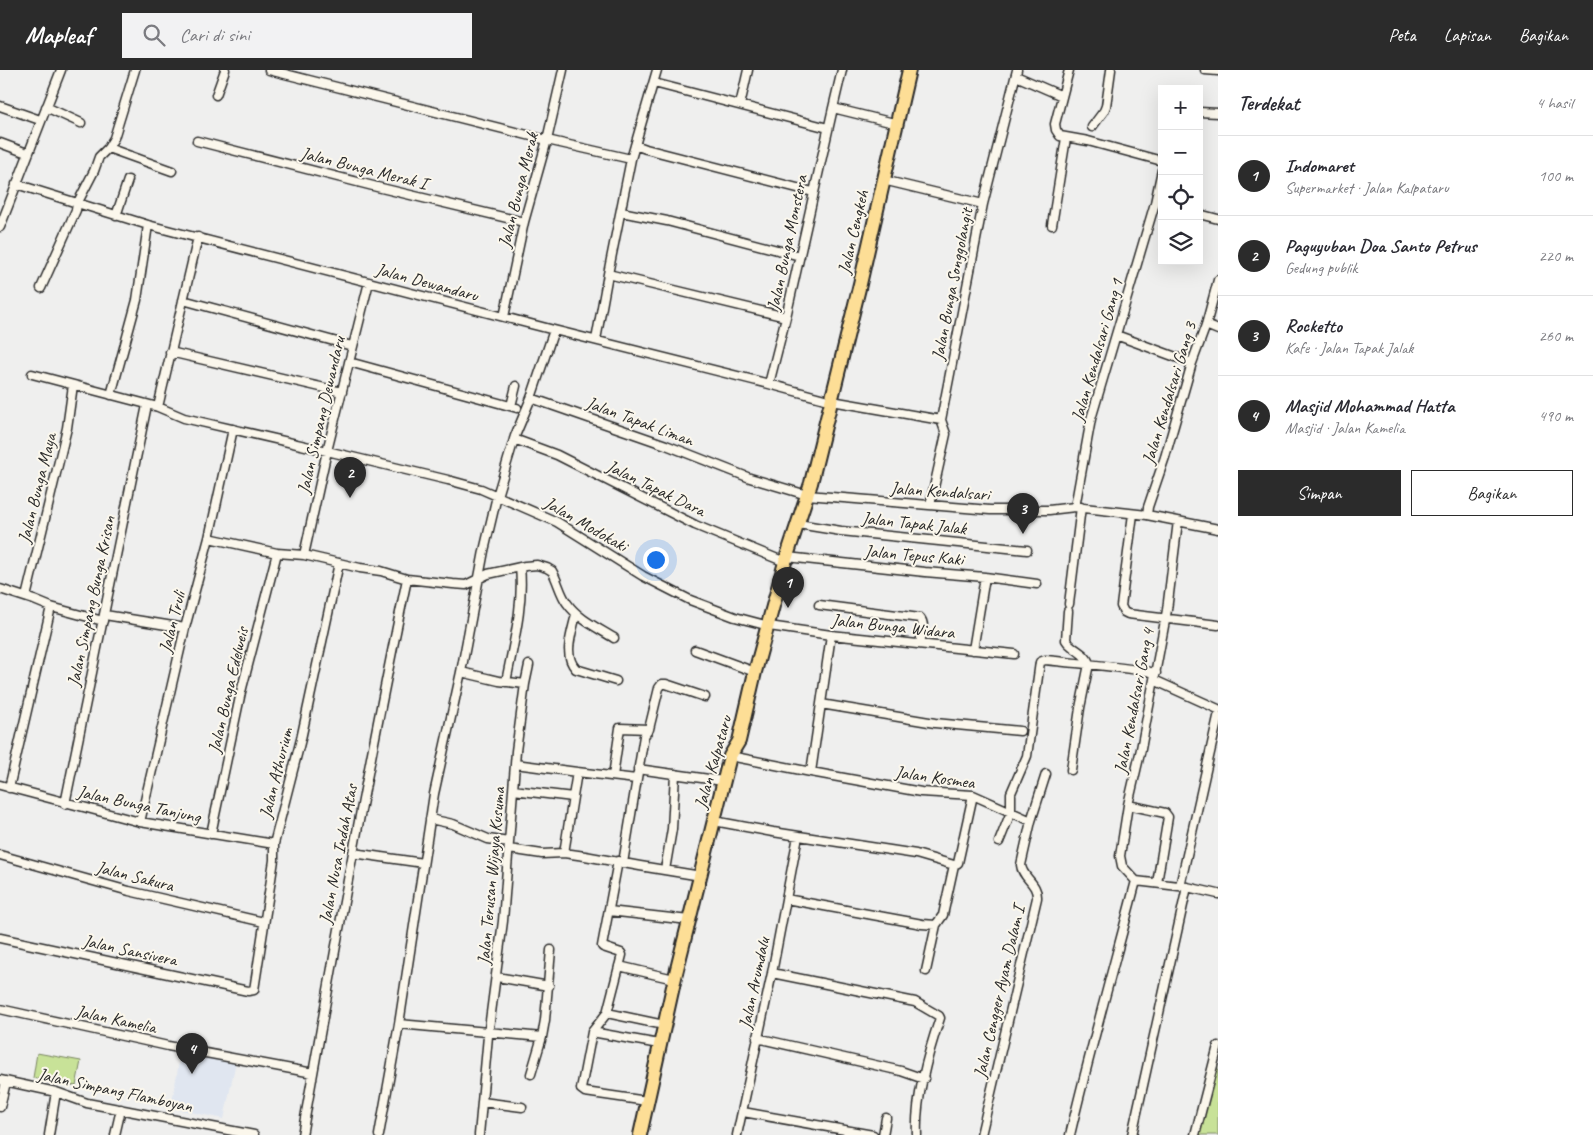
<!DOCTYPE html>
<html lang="id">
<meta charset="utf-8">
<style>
body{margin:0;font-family:Caveat,sans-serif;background:#f2f2f3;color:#2b2b33}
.controls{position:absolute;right:15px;top:15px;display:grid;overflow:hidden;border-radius:0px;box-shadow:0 5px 20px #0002}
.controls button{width:45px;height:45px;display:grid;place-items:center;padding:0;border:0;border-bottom:1px solid #e1e1e2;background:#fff;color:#2b2b33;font:25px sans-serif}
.you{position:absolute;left:655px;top:489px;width:18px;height:18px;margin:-12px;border:4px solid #fff;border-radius:50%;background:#1a73e8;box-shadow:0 0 0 8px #1a73e833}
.badge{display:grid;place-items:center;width:32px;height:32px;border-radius:50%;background:#2b2b2b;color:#fff;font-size:16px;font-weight:700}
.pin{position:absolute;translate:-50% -41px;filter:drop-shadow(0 1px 2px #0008)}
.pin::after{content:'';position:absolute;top:26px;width:18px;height:15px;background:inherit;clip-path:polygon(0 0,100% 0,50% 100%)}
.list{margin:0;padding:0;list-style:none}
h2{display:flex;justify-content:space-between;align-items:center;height:65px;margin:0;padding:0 20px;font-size:21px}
h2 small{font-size:16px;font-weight:400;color:#7c7c81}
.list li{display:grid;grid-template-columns:32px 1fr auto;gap:15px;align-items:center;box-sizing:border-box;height:80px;padding:0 20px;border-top:1px solid #e1e1e2}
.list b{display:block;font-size:19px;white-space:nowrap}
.list p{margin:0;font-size:16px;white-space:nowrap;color:#7c7c81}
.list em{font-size:16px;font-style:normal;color:#7c7c81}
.actions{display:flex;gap:10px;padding:15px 20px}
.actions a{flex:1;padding:11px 0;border:1px solid #2b2b2b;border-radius:0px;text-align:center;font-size:18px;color:#2b2b2b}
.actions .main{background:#2b2b2b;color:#fff}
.icon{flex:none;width:28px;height:28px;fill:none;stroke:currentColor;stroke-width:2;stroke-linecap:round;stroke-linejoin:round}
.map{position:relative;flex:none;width:1218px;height:1065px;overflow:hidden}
header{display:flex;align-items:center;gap:30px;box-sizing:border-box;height:70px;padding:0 25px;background:#2b2b2b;color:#fff}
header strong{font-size:24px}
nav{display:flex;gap:28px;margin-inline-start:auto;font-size:18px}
.search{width:350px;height:45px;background:#f2f2f3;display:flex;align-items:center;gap:12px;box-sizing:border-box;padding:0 18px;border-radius:0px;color:#7c7c81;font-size:19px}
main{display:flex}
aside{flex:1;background:#fff}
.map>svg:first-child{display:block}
</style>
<header>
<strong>Mapleaf</strong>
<div class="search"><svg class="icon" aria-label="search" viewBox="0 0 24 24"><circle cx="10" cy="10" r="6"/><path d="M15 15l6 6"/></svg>Cari di sini</div>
<nav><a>Peta</a><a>Lapisan</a><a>Bagikan</a></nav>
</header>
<main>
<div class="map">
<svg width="1218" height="1065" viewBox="0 0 1218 1065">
<rect width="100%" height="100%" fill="#efefee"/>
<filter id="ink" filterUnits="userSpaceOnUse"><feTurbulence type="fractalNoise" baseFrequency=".02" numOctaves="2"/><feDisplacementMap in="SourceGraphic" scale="10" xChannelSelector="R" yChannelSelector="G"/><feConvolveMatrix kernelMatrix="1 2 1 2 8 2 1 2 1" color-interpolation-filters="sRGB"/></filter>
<g filter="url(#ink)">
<path fill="#e0e6f0" d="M181 981 236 991 224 1049 171 1038Z"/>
<path fill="#c8e298" stroke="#7a8662" d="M37 983 81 991 76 1016 33 1008Z
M1218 994V1065H1198Z"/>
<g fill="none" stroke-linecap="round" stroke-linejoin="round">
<g stroke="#2b2b2b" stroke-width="11">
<path id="street" d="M269 0 547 70 631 89
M1069 0 1055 54 1056 60 1060 66 1088 71 1162 91
M1205 0 1218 1
M1016 6 1062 26
M654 13 828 58
M216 25 225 0
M740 35 748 0
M0 36 40 50
M46 37 81 53
M833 38 842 0
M1199 42 1218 43
M1092 57 1104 41 1106 36 1111 0
M197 71 377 117 524 152
M0 73 27 83
M635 75 646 79 813 122
M108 78 172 101
M883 110 983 134
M16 114 148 155 554 260 769 314 832 331 941 350
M621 142 667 151 800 186
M1199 144 1218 149
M116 146 128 110
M1052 155 1066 68
M0 157 61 0
M608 204 786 247
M41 218 76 140 77 134 94 101 99 87 108 78 114 68 135 0
M183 230 352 276
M504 247 524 152 547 70 563 0
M1206 255 1218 260
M1116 265 1192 293
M596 270 608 204 631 89 657 0
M170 282 342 322
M349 292 517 338
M32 304 158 337 184 348 327 381 448 410 481 419 557 452 643 506 690 530 735 547 769 556 831 565 1014 584
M769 314 786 247 833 38 898 54
M111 325 137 230 148 155
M531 328 666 375 750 408 807 425 990 440H1049L1075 437 1147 445 1218 459
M511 336 516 316
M158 337 198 167
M514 369 557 385 695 455 785 492
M930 435 946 364 941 350 983 134 1017 0
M1075 437 1091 349 1155 133 1162 100
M1133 444 1121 536 1124 542 1128 544 1218 555
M1147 445 1148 437 1165 387 1192 293 1206 255 1218 210
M798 454 841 461 1027 480
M209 468 277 483 304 485 360 498 381 501 407 509 453 514 466 515 488 504 525 496 537 495 547 498 552 501C558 511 560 524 567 533 578 549 598 558 614 568
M304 485 327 381 369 212
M787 487 925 502 985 507 1037 514
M0 519 34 530 51 537 103 551
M26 527 67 358 73 315
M1069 534 1081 437
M819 535 920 548C926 554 921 566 920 574
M1068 541 1066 570C1072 580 1087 583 1089 594L1080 638 1071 700
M576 544C573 560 562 585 576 599L616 611
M105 545 185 558
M695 580 755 602
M973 580 985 507
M461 602 499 611 525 614 516 681 503 851 488 966 479 1065
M1154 610 1218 639
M506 612C513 575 524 535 520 497
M525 614 529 595
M821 634 935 653 1020 661
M730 686 811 702 921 722 973 725 1031 751
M515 694 577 702
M638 699 723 711
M811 702 831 565
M613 706 620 658 649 659
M0 715 140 752 274 774
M9 718 51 537
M513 720 573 727
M65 734 147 335
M1128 735 1165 743 1168 747 1157 813
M430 749 453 754 488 769 509 772
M714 751 773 762 916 784 954 795
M140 752 185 558 209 468 233 359
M211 764 241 622 277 483
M999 772 1011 742V723L1027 686 1040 592 1045 590C1082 594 1119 596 1156 603
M509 779 542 784 564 783 585 786 640 796 701 806
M353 783 423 793
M564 783 577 702 636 709
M0 785 129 821 264 852
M618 791 602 876 603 877 621 883 622 885 607 943 592 962 581 1019 585 1022 647 1031
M623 793 644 666 649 659 659 618 662 614H666L705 627
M665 800 672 759 675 704
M1136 811 1122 796 1120 786 1128 735 1141 679 1167 540 1178 451
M1136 811 1187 817 1218 824
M1180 816 1218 647
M786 829 922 854 936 855 943 845 954 795 958 793 973 725
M609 841 689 850
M0 868 248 921 254 920 274 790V774L301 669 339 493
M619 896 674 909
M926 901 936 855
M772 903 915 932 939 946 940 948C928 983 915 1028 917 1065
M497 907 549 916
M0 939 168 976 313 1003
M607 943 664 955
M399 954 542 967
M592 962 659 974
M757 968 901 1001 924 1009
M531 1004 542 967 545 950 551 880
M0 1010 56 1022 87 1033 254 1065
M482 1032 522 1037
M0 1037 6 1012
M743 1042 873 1065
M49 1065 56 1022
M115 1065 121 1039
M302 1065C335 880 368 694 407 509
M379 1065 399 954 434 724 461 602 484 481 497 426 515 366 531 328 554 260
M737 1065 772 903 798 766
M883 1065 886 1048
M981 1065 1037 828C1038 813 1022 808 1021 795L1031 751 1046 704
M1070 1065C1090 980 1114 895 1136 811
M1132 1065 1187 817
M1195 1065 1218 976"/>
</g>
<g stroke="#2b2b2b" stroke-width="16">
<path id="primary" d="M640 1065 676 903 730 686 739 671 755 602 785 492 811 413 860 214 909 0"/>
</g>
<use href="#street" stroke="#fbf7ec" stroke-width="8"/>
<use href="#primary" stroke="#fdde96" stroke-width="12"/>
</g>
</g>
<g text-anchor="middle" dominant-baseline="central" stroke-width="4" stroke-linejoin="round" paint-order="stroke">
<g font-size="18" fill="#2b2b2b" stroke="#fbf7ec">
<text transform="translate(364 98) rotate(14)">Jalan Bunga Merak I</text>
<text transform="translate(518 120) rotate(-76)">Jalan Bunga Merak</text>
<text transform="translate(853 162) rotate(-77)">Jalan Cengkeh</text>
<text transform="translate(787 173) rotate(-78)">Jalan Bunga Monstera</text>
<text transform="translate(427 212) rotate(15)">Jalan Dewandaru</text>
<text transform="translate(952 214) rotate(-79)">Jalan Bunga Songgolangit</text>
<text transform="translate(1097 280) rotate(-74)">Jalan Kendalsari Gang 1</text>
<text transform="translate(1169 323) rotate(-73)">Jalan Kendalsari Gang 3</text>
<text transform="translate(321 345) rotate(-77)">Jalan Simpang Dewandaru</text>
<text transform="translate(640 351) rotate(20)">Jalan Tapak Liman</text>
<text transform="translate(37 418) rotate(-76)">Jalan Bunga Maya</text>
<text transform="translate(656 418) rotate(26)">Jalan Tapak Dara</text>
<text transform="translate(940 421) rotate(4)">Jalan Kendalsari</text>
<text transform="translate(914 453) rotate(6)">Jalan Tapak Jalak</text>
<text transform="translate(586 454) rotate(30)">Jalan Modokaki</text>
<text transform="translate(914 485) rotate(5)">Jalan Tepus Kaki</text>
<text transform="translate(91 531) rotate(-78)">Jalan Simpang Bunga Krisan</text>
<text transform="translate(172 552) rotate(-76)">Jalan Truli</text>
<text transform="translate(893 556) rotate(6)">Jalan Bunga Widara</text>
<text transform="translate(228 620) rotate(-77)">Jalan Bunga Edelweis</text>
<text transform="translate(1134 631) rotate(-79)">Jalan Kendalsari Gang 4</text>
<text transform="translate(713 692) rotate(-74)">Jalan Kalpataru</text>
<text transform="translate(276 703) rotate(-76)">Jalan Athurium</text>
<text transform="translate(935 707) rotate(8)">Jalan Kosmea</text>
<text transform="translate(139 734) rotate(12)">Jalan Bunga Tanjung</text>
<text transform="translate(338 784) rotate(-79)">Jalan Nusa Indah Atas</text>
<text transform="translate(135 806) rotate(14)">Jalan Sakura</text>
<text transform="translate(491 806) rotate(-85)">Jalan Terusan Wijaya Kusuma</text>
<text transform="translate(130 880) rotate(12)">Jalan Sansivera</text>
<text transform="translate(754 913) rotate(-78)">Jalan Arumdalu</text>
<text transform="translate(999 922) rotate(-77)">Jalan Cengger Ayam Dalam I</text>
<text transform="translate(116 949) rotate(12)">Jalan Kamelia</text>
<text transform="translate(115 1020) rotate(12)">Jalan Simpang Flamboyan</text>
</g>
</g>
</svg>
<div class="controls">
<button>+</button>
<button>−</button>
<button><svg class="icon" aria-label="locate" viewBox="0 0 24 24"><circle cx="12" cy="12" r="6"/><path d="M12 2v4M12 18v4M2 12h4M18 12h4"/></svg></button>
<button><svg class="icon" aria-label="layers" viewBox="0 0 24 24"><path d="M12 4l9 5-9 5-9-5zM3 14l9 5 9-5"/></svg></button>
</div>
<div class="you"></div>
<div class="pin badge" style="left:788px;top:538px">1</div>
<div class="pin badge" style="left:350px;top:428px">2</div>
<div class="pin badge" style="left:1023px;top:464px">3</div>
<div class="pin badge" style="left:192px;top:1004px">4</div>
</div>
<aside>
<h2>Terdekat<small>4 hasil</small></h2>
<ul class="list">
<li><span class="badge">1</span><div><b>Indomaret</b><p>Supermarket · Jalan Kalpataru</p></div><em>100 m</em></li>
<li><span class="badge">2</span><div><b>Paguyuban Doa Santo Petrus</b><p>Gedung publik</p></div><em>220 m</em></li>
<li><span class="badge">3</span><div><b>Rocketto</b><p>Kafe · Jalan Tapak Jalak</p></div><em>260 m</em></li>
<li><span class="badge">4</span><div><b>Masjid Mohammad Hatta</b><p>Masjid · Jalan Kamelia</p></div><em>490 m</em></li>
</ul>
<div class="actions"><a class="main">Simpan</a><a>Bagikan</a></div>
</aside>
</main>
